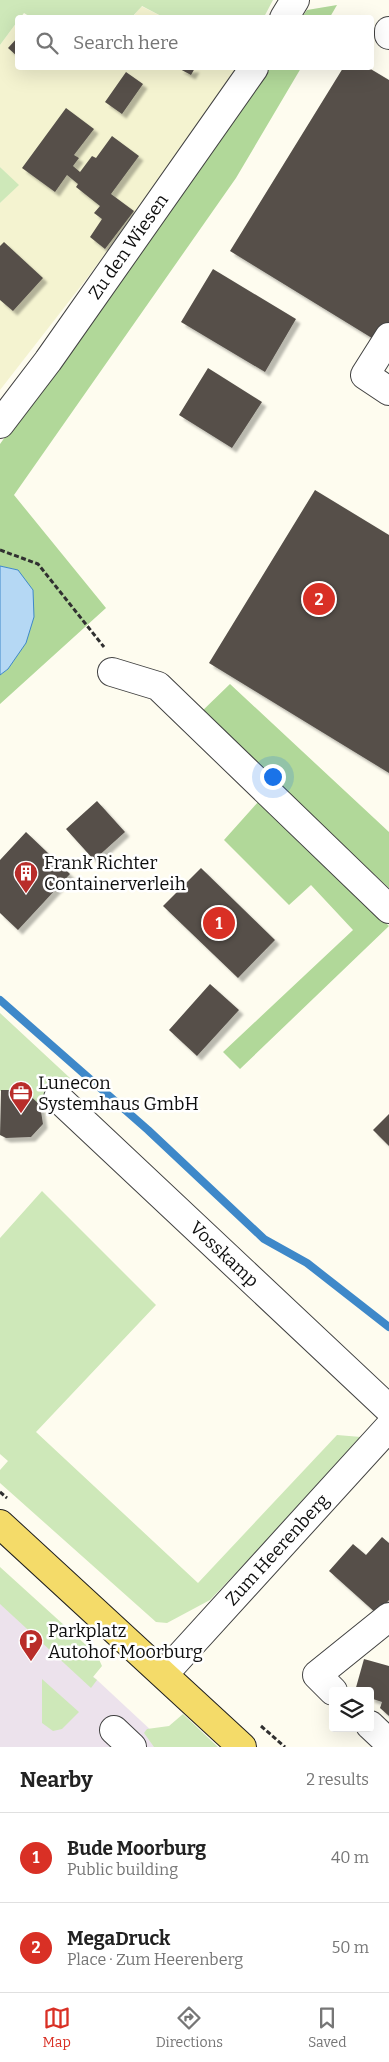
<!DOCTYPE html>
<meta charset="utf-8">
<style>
body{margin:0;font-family:Bitter,serif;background:#f2f2f2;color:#222}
.controls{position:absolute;right:15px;bottom:15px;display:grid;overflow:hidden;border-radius:5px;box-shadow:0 5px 20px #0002}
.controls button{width:45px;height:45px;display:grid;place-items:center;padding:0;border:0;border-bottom:1px solid #e0e0e0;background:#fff;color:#222;font:25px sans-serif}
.you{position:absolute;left:272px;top:776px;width:18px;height:18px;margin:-12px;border:4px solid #fff;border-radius:50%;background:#1a73e8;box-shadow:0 0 0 8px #1a73e833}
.badge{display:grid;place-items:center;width:32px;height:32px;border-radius:50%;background:#d93025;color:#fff;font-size:16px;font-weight:700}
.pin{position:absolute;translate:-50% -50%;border:2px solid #fff;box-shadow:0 1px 5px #0006}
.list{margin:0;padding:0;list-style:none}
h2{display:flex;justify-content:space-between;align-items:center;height:65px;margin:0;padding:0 20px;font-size:21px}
h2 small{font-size:16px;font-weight:400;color:#767676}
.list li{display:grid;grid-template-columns:32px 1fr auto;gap:15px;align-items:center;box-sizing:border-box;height:90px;padding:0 20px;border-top:1px solid #e0e0e0}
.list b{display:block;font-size:19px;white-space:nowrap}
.list p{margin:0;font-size:16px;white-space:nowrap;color:#767676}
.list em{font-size:16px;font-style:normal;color:#767676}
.icon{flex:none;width:28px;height:28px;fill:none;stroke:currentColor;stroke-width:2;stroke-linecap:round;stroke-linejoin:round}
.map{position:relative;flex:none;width:389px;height:1747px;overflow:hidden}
.search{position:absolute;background:#fff;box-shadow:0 5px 20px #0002;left:15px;right:15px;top:15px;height:55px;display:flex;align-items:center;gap:12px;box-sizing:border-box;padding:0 18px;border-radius:5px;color:#767676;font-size:19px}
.sheet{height:245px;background:#fff}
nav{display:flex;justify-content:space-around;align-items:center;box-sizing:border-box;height:70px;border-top:1px solid #e0e0e0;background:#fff;font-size:14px;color:#767676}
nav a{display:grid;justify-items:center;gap:2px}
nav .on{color:#d93025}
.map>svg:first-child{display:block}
</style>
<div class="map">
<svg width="389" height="1747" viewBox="0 0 389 1747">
<defs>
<filter id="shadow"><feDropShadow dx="4.5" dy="4.5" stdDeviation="1" flood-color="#0004"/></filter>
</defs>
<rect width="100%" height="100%" fill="#fefcef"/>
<path fill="#ece2ec" d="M0 1592 97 1680 169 1747H0Z"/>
<path fill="#f4f3d0" d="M141 6 163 17 132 18Z
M17 22 18 68H238L91 273 0 390V203L18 185 0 167V45Z"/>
<path fill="#cee8b9" d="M0 0H273L264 17H163L142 6 132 17 32 18 24 13 21 17 18 18 17 22 0 45Z
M0 167 19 185 0 203Z
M0 1013 70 1078 40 1105 24 1090 0 1091Z
M42 1191 156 1305 36 1432 198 1583 337 1435 361 1437 355 1448 210 1600 167 1623 156 1622 0 1483V1470L8 1461 0 1454V1238Z
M0 1567 97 1655 102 1666 93 1677 97 1680 91 1688 0 1604Z
M42 1679 79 1712 62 1729 53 1731 42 1723Z
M183 1714 218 1747H154L144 1733 147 1729 169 1726Z"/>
<path fill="#b1d899" d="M337 5 330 17H302L307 10Z
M268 68H301L236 178 14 495 106 608 0 704V675L8 669 18 570 0 566V444L214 148Z
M230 684 389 832V888L199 714Z
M259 801 389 926 240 1069 223 1052 353 930 311 885 289 905 224 840Z"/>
<path fill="#b5d8f4" stroke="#3e88c9" d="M0 566 18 570 33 590 34 617 26 643 8 669 0 675Z"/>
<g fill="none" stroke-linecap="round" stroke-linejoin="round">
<path stroke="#3e88c9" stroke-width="8" d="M0 1000 148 1130 264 1239 307 1263 389 1327"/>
</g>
<path fill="#56504a" filter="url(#shadow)" d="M18 37V57L8 48Z
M178 68H195L191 75Z
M343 68H369L389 80V329L380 343 230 251Z
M126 72 143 84 122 114 105 102Z
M66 108 94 129 74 155 79 158 73 166 80 172 92 156 96 158 112 136 139 156 111 194 134 211 105 249 90 237 102 219 94 213 100 206 76 187 78 184 67 175 55 192 22 168Z
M4 242 43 278 13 311 0 300V246Z
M213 269 296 319 265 372 181 322Z
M208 368 262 402 232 448 179 415Z
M315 490 389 535V773L209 663Z
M97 801 125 832 94 860 66 829Z
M26 832 70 874 18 930 0 913V860Z
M201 868 275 940 238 978 163 906Z
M210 984 239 1010 197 1056 169 1030Z
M1 1090H24L40 1105 43 1124 31 1137 6 1138 0 1135Z
M389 1114V1146L373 1130Z
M382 1537 389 1543V1600L377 1614 329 1571 353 1544 366 1555Z
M364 1659 389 1666V1716L380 1708 382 1702 370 1698V1691H355Z"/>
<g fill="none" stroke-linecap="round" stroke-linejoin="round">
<g stroke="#414141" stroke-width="30">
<g id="minor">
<path d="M284 18 295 0"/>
<path d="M389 31V35"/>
<path d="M389 337 365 375 389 391"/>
<path id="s1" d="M0 424 48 361 254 68"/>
<path d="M112 672 158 686 389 909"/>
<path id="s2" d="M58 1098 389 1409"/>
<path id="s3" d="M164 1674 389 1427"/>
<path d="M333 1691 317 1675 389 1617"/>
<path d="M370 1725 389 1743"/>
<path d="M114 1730 132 1747"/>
</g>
</g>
<g stroke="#1f1f1f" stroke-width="30">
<path id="major" d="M0 1524 242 1747"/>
</g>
<path stroke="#303030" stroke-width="3" stroke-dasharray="5 2.5" stroke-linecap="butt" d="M0 550 38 564 104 647
M0 1492 7 1498
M261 1726 285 1747"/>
<use href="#minor" stroke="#fff" stroke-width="28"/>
<use href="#major" stroke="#f4db69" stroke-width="28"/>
</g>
<defs>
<g id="building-pin" transform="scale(1.25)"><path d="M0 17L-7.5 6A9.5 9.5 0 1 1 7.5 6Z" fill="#b92d2a" stroke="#fff"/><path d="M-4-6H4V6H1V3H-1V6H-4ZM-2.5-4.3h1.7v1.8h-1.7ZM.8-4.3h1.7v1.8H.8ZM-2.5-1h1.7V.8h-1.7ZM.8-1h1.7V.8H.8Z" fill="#fff"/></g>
<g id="office-pin" transform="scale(1.25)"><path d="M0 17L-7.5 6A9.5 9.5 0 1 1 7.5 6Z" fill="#b92d2a" stroke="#fff"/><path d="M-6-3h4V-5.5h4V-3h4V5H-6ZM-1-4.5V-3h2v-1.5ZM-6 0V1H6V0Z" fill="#fff"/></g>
<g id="parking-pin" transform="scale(1.25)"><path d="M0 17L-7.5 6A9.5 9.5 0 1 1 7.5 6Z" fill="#b92d2a" stroke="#fff"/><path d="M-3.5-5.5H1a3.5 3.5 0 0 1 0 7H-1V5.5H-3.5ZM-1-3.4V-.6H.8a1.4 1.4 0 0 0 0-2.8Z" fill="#fff"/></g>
</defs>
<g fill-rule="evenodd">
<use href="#building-pin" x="26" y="873"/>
<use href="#office-pin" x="21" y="1093"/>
<use href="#parking-pin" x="31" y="1641"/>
</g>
<g text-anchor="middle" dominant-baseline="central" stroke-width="5" stroke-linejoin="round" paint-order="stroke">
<g font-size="18" fill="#0e0e0e" stroke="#fff">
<text stroke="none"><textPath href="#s1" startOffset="219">Zu den Wiesen</textPath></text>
<text stroke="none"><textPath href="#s2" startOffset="228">Vosskamp</textPath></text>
<text stroke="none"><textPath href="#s3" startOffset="168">Zum Heerenberg</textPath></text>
</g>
<g font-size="18" fill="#0e0e0e" stroke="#fff" text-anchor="start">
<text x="44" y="863">Frank Richter<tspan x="44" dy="21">Containerverleih</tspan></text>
<text x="38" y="1083">Lunecon<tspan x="38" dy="21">Systemhaus GmbH</tspan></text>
<text x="48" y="1631">Parkplatz<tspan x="48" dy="21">Autohof Moorburg</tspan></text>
</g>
</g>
</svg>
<div class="controls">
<button><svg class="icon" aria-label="layers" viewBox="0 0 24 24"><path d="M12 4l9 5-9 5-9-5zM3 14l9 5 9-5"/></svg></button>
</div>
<div class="you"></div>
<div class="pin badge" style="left:219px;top:923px">1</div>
<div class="pin badge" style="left:319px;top:599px">2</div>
<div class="search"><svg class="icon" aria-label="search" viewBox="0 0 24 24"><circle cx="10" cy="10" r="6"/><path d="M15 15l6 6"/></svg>Search here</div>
</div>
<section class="sheet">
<h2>Nearby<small>2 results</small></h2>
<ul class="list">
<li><span class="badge">1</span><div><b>Bude Moorburg</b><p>Public building</p></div><em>40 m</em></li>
<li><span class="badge">2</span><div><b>MegaDruck</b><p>Place · Zum Heerenberg</p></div><em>50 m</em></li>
</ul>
</section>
<nav>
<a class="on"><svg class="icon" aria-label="map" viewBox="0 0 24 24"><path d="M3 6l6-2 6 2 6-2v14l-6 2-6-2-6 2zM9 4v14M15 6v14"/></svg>Map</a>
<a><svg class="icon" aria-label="directions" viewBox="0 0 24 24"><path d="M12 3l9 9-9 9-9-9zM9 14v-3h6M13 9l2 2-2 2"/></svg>Directions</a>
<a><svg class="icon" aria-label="saved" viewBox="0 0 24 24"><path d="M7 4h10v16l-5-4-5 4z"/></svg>Saved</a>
</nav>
